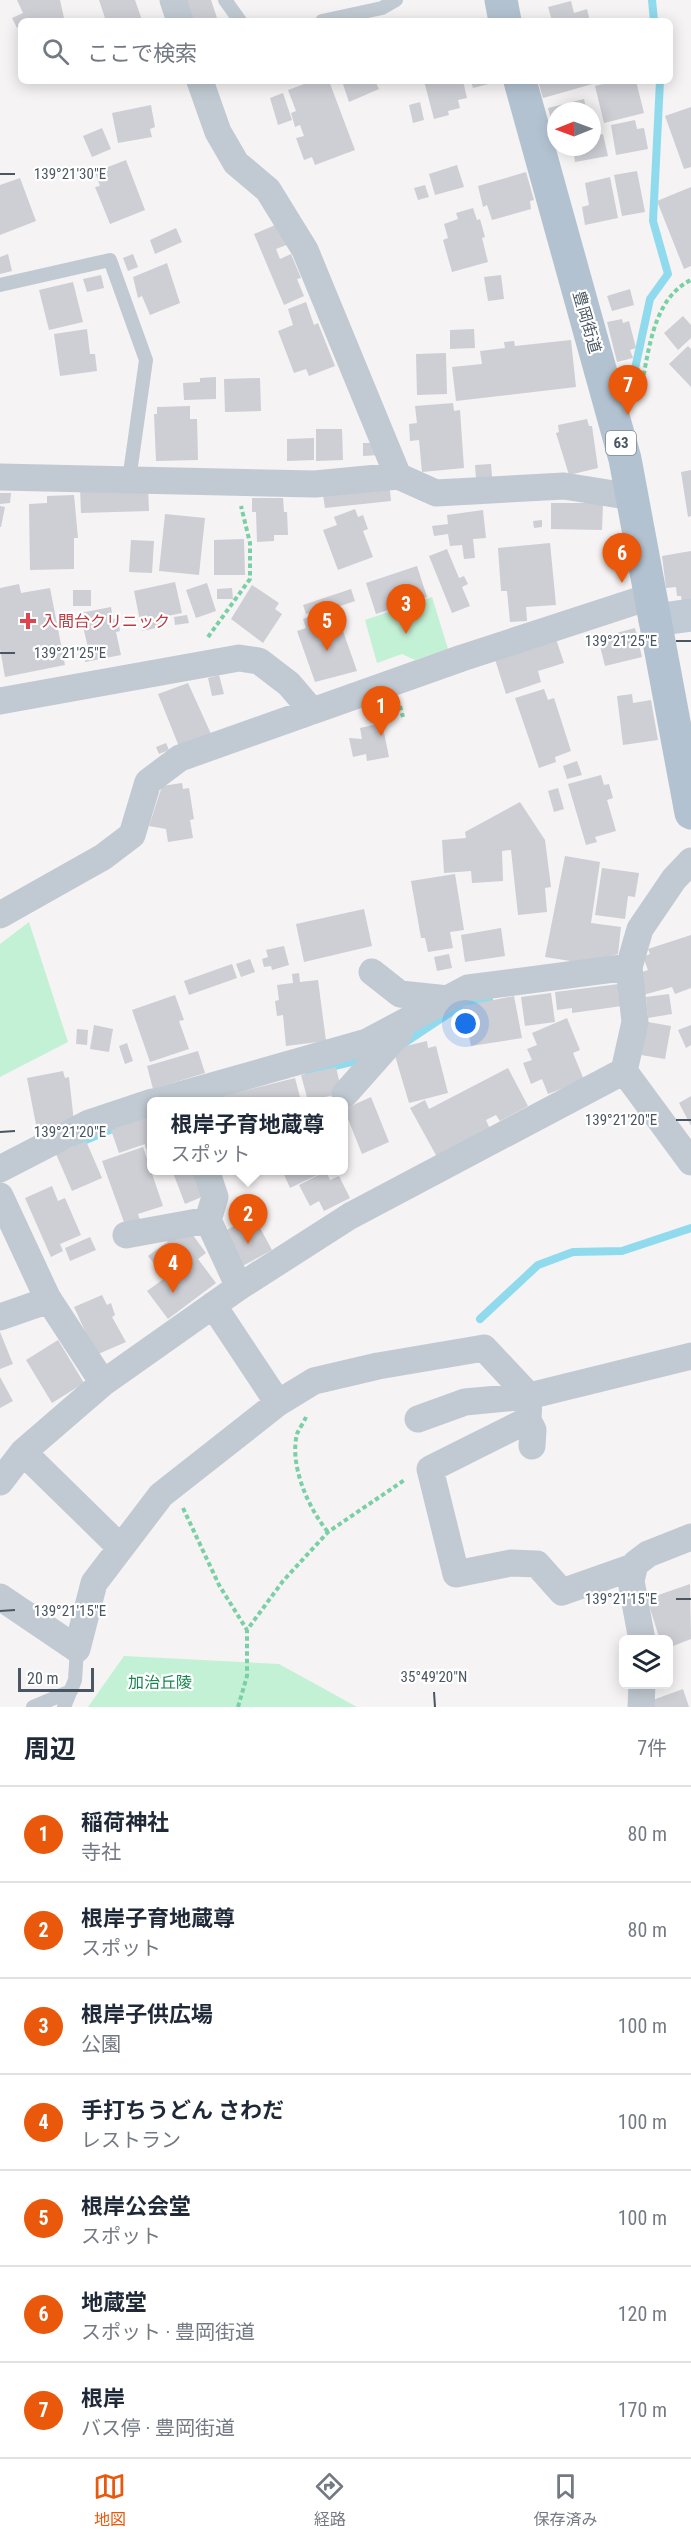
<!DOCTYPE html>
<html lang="ja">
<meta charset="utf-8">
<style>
body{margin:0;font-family:"Roboto Condensed","Noto Sans JP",sans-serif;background:#f6f6f7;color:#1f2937}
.controls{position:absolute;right:18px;bottom:18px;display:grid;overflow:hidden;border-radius:9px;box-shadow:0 3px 15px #0003}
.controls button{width:54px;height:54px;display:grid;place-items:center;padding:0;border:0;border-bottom:2px solid #e0e1e3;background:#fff;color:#1f2937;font:30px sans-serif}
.compass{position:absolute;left:547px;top:102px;width:54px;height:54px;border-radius:50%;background:#fff;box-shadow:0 3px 15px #0003;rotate:269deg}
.scale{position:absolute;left:18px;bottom:15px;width:76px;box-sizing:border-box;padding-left:6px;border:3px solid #4a5661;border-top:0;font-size:16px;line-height:21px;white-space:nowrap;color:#4a5661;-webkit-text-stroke:4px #fff;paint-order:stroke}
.you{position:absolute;left:466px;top:1024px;width:21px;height:21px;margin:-15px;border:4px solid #fff;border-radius:50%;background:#1a73e8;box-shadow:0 0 0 9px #1a73e833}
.badge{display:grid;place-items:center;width:39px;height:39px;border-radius:50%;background:#ea580c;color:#fff;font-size:20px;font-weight:700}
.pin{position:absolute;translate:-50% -50px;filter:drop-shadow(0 2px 3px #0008)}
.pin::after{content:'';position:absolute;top:32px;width:21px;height:18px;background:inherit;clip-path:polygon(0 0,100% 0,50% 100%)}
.popup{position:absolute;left:147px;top:1097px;width:201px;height:78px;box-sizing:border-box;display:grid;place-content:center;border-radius:9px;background:#fff;filter:drop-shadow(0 2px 4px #0005);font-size:20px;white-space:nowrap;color:#747a83}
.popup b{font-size:22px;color:#1f2937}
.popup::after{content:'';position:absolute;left:50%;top:100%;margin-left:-12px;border:12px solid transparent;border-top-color:#fff}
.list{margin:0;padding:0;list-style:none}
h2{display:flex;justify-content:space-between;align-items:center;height:78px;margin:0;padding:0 24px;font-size:26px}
h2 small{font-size:20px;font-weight:400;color:#747a83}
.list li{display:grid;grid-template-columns:39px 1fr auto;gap:18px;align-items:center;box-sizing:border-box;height:96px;padding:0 24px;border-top:2px solid #e0e1e3}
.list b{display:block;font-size:22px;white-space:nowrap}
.list p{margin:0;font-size:20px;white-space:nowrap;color:#747a83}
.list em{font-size:20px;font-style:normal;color:#747a83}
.icon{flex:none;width:33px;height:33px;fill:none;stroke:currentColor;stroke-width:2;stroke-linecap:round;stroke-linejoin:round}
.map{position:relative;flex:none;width:691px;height:1707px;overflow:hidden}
.search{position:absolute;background:#fff;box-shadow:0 3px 15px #0003;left:18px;right:18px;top:18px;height:66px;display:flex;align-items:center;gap:15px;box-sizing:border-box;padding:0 21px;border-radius:9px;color:#747a83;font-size:22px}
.sheet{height:750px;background:#fff}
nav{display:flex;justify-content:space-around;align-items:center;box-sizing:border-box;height:84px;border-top:2px solid #e0e1e3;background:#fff;font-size:16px;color:#747a83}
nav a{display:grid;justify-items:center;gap:3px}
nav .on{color:#ea580c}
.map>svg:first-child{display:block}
</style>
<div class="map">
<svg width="691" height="1707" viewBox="0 0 691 1707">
<rect width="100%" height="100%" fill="#f5f3f3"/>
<path fill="#c3f1d5" d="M432 597 448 649 415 660 402 654 377 663 365 620Z
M29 922 68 1042 0 1077V944Z
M124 1656 279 1664 357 1707H88Z"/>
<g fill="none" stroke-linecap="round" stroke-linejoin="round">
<path stroke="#90daee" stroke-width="8" d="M652 0 654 21
M627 406 650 299 668 274 653 221 660 81
M403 1044 466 1002 489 999
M309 1072 364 1059
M76 1144 112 1129
M480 1319 538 1265 573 1252 622 1251 691 1228"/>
</g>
<path fill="#cdcfd5" d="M17 0H60L64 18 57 21H21V26L17 28 12 18 23 13Z
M99 0H135L142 20 106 21Z
M183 0H211L218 21H191Z
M571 1 574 13 587 9 590 21H552L548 7Z
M307 81H329L355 150 315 165 312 157 304 160 296 138 304 136 300 125 295 127 291 113 296 111 288 90 307 83Z
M342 81H375L379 89 349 102Z
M424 81H463L467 98 458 100 460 108 448 111 449 115 434 119Z
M471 81H495L496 82 473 88Z
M538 81H595L596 83 543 98Z
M616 81H636L644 113 604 123 595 86Z
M283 93 292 120 278 125 270 98Z
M584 99 587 111H556L554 131 548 108Z
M420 102 424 120 413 123 409 105Z
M151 105 155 127 150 129 152 137 118 143 112 113Z
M691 107V167L684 169 665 116Z
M635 120 637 129 644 128 648 149 616 155 611 125Z
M592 127 596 136 603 134 608 156 575 162 573 147H592Z
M102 128 111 149 92 157 83 136Z
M126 160 145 210 110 224 95 187 100 186 95 172Z
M457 165 464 187 435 195 429 174Z
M637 171 645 212 622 216 614 175Z
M526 172 534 200 530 201 531 209 492 220 487 205 483 207 478 186Z
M610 177 618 218 585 225 582 207 589 205 585 183Z
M20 178 36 221 0 235V185Z
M425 185 429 197 418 200 414 188Z
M691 187V266L684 269 657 201Z
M473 208 477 220 480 219 485 237 482 238 488 262 452 272 443 240 448 238 444 224 458 219 456 213Z
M280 223 289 244 276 249 280 259 291 254 301 278 297 279 304 296 284 305 254 234Z
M176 228 182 242 155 254 150 240Z
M8 254 12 271 0 274V257Z
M133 254 138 267 128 271 123 258Z
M167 263 180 303 150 315 142 296 138 298 133 277Z
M101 275 104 288 87 292 83 279Z
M501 275 504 299 488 301 484 277Z
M73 282 83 322 49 330 39 290Z
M630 289 634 305 612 311 607 296Z
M306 302 314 325 318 323 335 366 309 376 306 369 294 373 278 331 293 325 288 309Z
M683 316 691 325V338L678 350 664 333Z
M622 319 623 323 629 321 636 348 630 350 633 358 617 362 607 322Z
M87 329 90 354H95L97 371 60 376 54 334Z
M474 329 475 348 450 349V330Z
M571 340 576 387 456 401 452 367 482 364 480 351 505 348 504 342 514 341 515 346Z
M688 346 691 349V387L669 364Z
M446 353 447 394 417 395 416 354Z
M216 377V399L184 400 183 383 200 382V378Z
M260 378 261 411 225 412 224 379Z
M453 403 454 411 460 410 464 468 422 472 419 440 410 441 409 424 417 423 415 406Z
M190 406V419H197L198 460 156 461 154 414H157V407Z
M587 419 589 426H592L598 468 569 475 556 433 559 432 558 425Z
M316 429H342L343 460 316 461Z
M314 438V460L287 461V439Z
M363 443H379V455L363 456Z
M491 464 492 477 476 478 475 465Z
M691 470V516L688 517 681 472Z
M389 482 391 501 325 508 322 489Z
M148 487 149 511 81 513 80 488Z
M0 493H11L10 503 0 504Z
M74 495 78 538H74V569L30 570 29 504 47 503V496Z
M252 498H283L284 512H287L288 535H274V541L257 542 256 512H252Z
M551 503H603L602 530 551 529Z
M0 506 5 507 1 527H0Z
M355 509 358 517 363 515 368 529 363 531 373 557 338 570 323 530 337 525 334 517Z
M483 510 486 538 473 539 475 558 464 559 462 545 450 546 448 534 434 536 432 526 448 524 447 515Z
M165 514 205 518 199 575 159 571Z
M542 520V527L534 528 533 521Z
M244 539 245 575H214V540Z
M131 540 154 541 152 573 129 572Z
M550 543 556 605 526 607 527 621 510 622 507 591H501L498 548Z
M447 549 459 578 464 576 468 584 462 587 470 606 452 613 429 556Z
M691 551V601L682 602 681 596H677L676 587 666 588 662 556Z
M417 566 427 597 376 614 366 583Z
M175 582 182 613 163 617 165 626 142 631 134 591Z
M207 583 216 611 196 618 186 590Z
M19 584 21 593 50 588 65 665 5 677 0 649V588Z
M252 585 279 603 275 609 282 614 263 643 231 619Z
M232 588 233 599H217V589Z
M351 589 355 601 314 615 313 612 306 614 303 605Z
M73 590H91V606H73Z
M111 607 113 619 118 618 120 631 116 632 121 655 85 662 83 649 88 648 80 613Z
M337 614 357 671 315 682 297 631 306 628 303 619 313 615 315 622Z
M187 615 189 623 175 625 174 617Z
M635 628 642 657 605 666 598 638Z
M554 633 564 663 538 671 541 682 506 694 493 653Z
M219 675 224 694 212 696 208 678Z
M188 683 212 736 180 749 158 694Z
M544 689 548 700 554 698 571 751 555 757 556 762 539 768 515 698Z
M632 694 633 703 651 700 658 740 623 745 617 696Z
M382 723 389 757 367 761 366 754 353 757 349 738 362 739 360 728Z
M166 743 169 750 159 754 156 747Z
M577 761 582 775 567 779 563 766Z
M601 775 604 785 609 784 613 798 607 800 616 831 595 837 597 842 586 845 568 784Z
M182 783 183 789 189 788 194 819 190 820 193 838 168 842 166 829 149 826 162 786Z
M558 788 564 809 554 812 548 791Z
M520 802 545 840 551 887 545 888 547 912 518 915 511 850 502 851 503 881 472 883 471 871 444 873 442 840 466 838 465 832Z
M565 856 600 862 591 923 621 927 618 954 583 963 545 957Z
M602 868 639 873 635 897 628 896 625 919 595 915Z
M455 874 464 930 450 932 453 948 428 952 425 938H421L411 881Z
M364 909 372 946 304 962 296 924Z
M501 928 505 956 465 962 461 935Z
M691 935V988L675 994 672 987 643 995 637 974 648 970 643 957 650 954 648 949Z
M284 946 289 965 272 970 271 966 264 967 262 959 268 957 266 950Z
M449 954 452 968 437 971 434 957Z
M250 959 255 972 241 977 236 964Z
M232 964 237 978 189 995 184 981Z
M299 973 300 982 318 980 326 1041 286 1046 283 1015 277 1016 275 1001 279 1000 277 985 293 983 292 974Z
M619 984 622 1006 572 1013V1008L557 1010 555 992Z
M551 993 555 1022 525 1026 521 997Z
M669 994 672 1014 648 1018 646 997Z
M175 995 184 1020 179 1021 189 1049 150 1062 132 1010Z
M514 996 522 1038 471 1046 463 1006Z
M567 1018 580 1050 573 1053 584 1080 548 1094 542 1079 531 1084 523 1063 532 1060 527 1049 537 1045 532 1033Z
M648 1022 671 1026 665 1059 641 1055Z
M94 1025 113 1029 109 1052 90 1049Z
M691 1025V1045L686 1048 678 1030Z
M77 1029 88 1030 87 1045 76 1044Z
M427 1041 428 1048 436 1046 448 1093 409 1103 393 1049Z
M127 1043 133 1061 125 1064 119 1046Z
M198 1051 205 1073 153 1089 147 1066Z
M336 1067 342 1093 308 1101 301 1075Z
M508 1068 528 1106 500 1121 496 1115 486 1120 490 1129 437 1157 410 1108 425 1100 429 1109Z
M63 1071 65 1078 69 1077 74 1122 37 1130 27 1078Z
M295 1078 301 1101 204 1102V1101Z
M691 1096V1126L679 1103Z
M371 1097 389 1142 362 1154 344 1109Z
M151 1115 152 1147 146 1149 145 1144 119 1153 111 1130Z
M86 1141 102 1178 72 1191 56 1154Z
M143 1147 163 1206 138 1214 140 1220 125 1225 102 1161Z
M172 1170H200L209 1194 185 1204Z
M282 1170H320L321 1173 290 1188Z
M326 1171 330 1180 339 1176 350 1198 324 1211 319 1201 310 1206 299 1185Z
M52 1186 58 1201 65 1198 81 1235 60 1244 63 1251 51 1257 25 1198Z
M253 1215 272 1250 239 1268 220 1234Z
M187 1227 206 1253 198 1259 216 1283 168 1319 147 1291 165 1278 148 1256Z
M90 1237 96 1250 70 1261 65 1248Z
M102 1295 107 1305 111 1303 115 1315 112 1317 126 1342 96 1355 74 1307Z
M0 1332 13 1364 0 1369Z
M58 1340 84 1383 52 1403 26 1360Z
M0 1377 13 1401 0 1408Z
M690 1584 691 1639 668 1648V1640H660L647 1599Z
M683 1689 689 1707H652L650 1701Z"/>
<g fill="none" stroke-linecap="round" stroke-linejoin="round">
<path stroke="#7ad0a6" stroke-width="4" stroke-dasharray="4.5 3" stroke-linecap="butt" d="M639 397C649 357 650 300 691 280
M208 637 250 579V543L241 506
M400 706 403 717
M306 1417C304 1422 299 1429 297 1434 289 1466 309 1509 328 1532
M183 1508 219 1585 247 1630
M238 1707 247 1676V1630L283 1581 328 1532 406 1479"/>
<path stroke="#c1cad2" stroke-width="14" d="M225 0 240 21
M322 21 382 8 396 0
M0 285 110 260 146 360 129 480
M33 1707 71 1691
M64 1707 75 1680 77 1649"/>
<path stroke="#c1cad2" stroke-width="27" d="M173 0 180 21
M200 81 218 132 236 163 268 190 305 250 398 476 436 493 564 486 633 497
M0 477 315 484 398 476
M0 701 239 658 259 661 289 684 312 711
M691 861 674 879 640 929 629 967 635 1022 624 1071 691 1162
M0 915 103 857 132 835 148 782 180 758 462 658 652 596
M372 972 400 994 448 999
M345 1094 400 1032
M155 1102 367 1042 468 988 629 967
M0 1169 89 1123 152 1102
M206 1170 215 1197 208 1220 239 1287
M0 1196 47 1297 103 1383
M126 1235 208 1220
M213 1305 278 1403
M0 1317 49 1300
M418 1419 465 1402 529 1396 528 1420 533 1430 532 1446
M528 1420 430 1469 456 1574 511 1563 537 1564 562 1592 633 1567
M23 1452 120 1547
M0 1482 23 1452 103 1383 239 1287 350 1216 624 1071
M0 1597 77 1649 94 1583 161 1495 278 1403 314 1381 378 1366 484 1348 529 1396 691 1356
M642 1640 631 1581 635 1564 648 1554 691 1537
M641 1707 642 1684"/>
<path stroke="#c1cbd6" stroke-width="33" d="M655 620 691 615"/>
<path stroke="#b3c2d1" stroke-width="33" d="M501 0 505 21
M520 81 625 459 691 813"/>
</g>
<path fill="none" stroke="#4a5661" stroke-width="2" d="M0 174H15M676 641H691M0 653H15M676 1120H691M0 1132 15 1131M676 1599H691M0 1611 15 1610M434 1692 435 1707"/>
<path fill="#e0444e" stroke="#fff" stroke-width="2" d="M25 612h6v6h6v6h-6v6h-6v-6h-6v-6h6z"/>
<g text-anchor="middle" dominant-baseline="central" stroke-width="4.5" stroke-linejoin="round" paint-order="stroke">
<rect fill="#fff" stroke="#808990" stroke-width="1.5" x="606" y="431" width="30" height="24" rx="4.5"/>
<g font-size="15" font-weight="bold" fill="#4a5661">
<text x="621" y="443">63</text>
</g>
<g font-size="16" fill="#4a5661" stroke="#fff">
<text transform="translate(587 322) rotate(74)">豊岡街道</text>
</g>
<g font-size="16" fill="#be3a42" stroke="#fff" text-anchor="start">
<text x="42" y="621">入間台クリニック</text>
</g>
<g font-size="16" fill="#17864f" stroke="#fff">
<text x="160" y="1682">加治丘陵</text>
</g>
</g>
<g font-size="15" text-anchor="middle" fill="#4a5661" stroke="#fff" stroke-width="4.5" stroke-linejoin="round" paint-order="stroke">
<text x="70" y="179">139°21'30"E</text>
<text x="621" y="646">139°21'25"E</text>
<text x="70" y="658">139°21'25"E</text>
<text x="621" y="1125">139°21'20"E</text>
<text x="70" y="1137">139°21'20"E</text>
<text x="621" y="1604">139°21'15"E</text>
<text x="70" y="1616">139°21'15"E</text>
<text x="434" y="1682">35°49'20"N</text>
</g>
</svg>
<div class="controls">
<button><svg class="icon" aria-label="layers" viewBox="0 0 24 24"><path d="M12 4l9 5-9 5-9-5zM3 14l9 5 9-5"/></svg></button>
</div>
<svg class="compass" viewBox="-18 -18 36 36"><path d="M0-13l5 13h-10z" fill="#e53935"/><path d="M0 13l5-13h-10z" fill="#747a83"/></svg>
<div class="scale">20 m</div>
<div class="you"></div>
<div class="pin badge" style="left:381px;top:736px">1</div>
<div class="pin badge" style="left:248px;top:1244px">2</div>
<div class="popup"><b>根岸子育地蔵尊</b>スポット</div>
<div class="pin badge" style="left:406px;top:634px">3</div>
<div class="pin badge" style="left:173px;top:1293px">4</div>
<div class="pin badge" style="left:327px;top:651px">5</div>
<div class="pin badge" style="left:622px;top:583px">6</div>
<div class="pin badge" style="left:628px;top:415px">7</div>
<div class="search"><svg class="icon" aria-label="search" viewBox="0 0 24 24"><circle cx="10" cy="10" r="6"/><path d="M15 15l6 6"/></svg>ここで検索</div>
</div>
<section class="sheet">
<h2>周辺<small>7件</small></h2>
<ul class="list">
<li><span class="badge">1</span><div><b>稲荷神社</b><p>寺社</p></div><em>80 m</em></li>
<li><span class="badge">2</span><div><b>根岸子育地蔵尊</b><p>スポット</p></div><em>80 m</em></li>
<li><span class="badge">3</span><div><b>根岸子供広場</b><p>公園</p></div><em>100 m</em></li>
<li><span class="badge">4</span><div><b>手打ちうどん さわだ</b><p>レストラン</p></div><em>100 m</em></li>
<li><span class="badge">5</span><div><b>根岸公会堂</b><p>スポット</p></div><em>100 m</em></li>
<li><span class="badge">6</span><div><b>地蔵堂</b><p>スポット · 豊岡街道</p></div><em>120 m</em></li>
<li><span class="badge">7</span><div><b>根岸</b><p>バス停 · 豊岡街道</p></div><em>170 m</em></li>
</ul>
</section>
<nav>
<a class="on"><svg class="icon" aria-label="map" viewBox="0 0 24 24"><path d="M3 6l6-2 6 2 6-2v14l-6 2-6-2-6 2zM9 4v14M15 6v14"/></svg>地図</a>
<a><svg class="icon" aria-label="directions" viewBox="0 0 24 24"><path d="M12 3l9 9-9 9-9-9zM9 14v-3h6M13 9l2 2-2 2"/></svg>経路</a>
<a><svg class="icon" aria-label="saved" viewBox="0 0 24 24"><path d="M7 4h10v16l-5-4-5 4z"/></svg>保存済み</a>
</nav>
